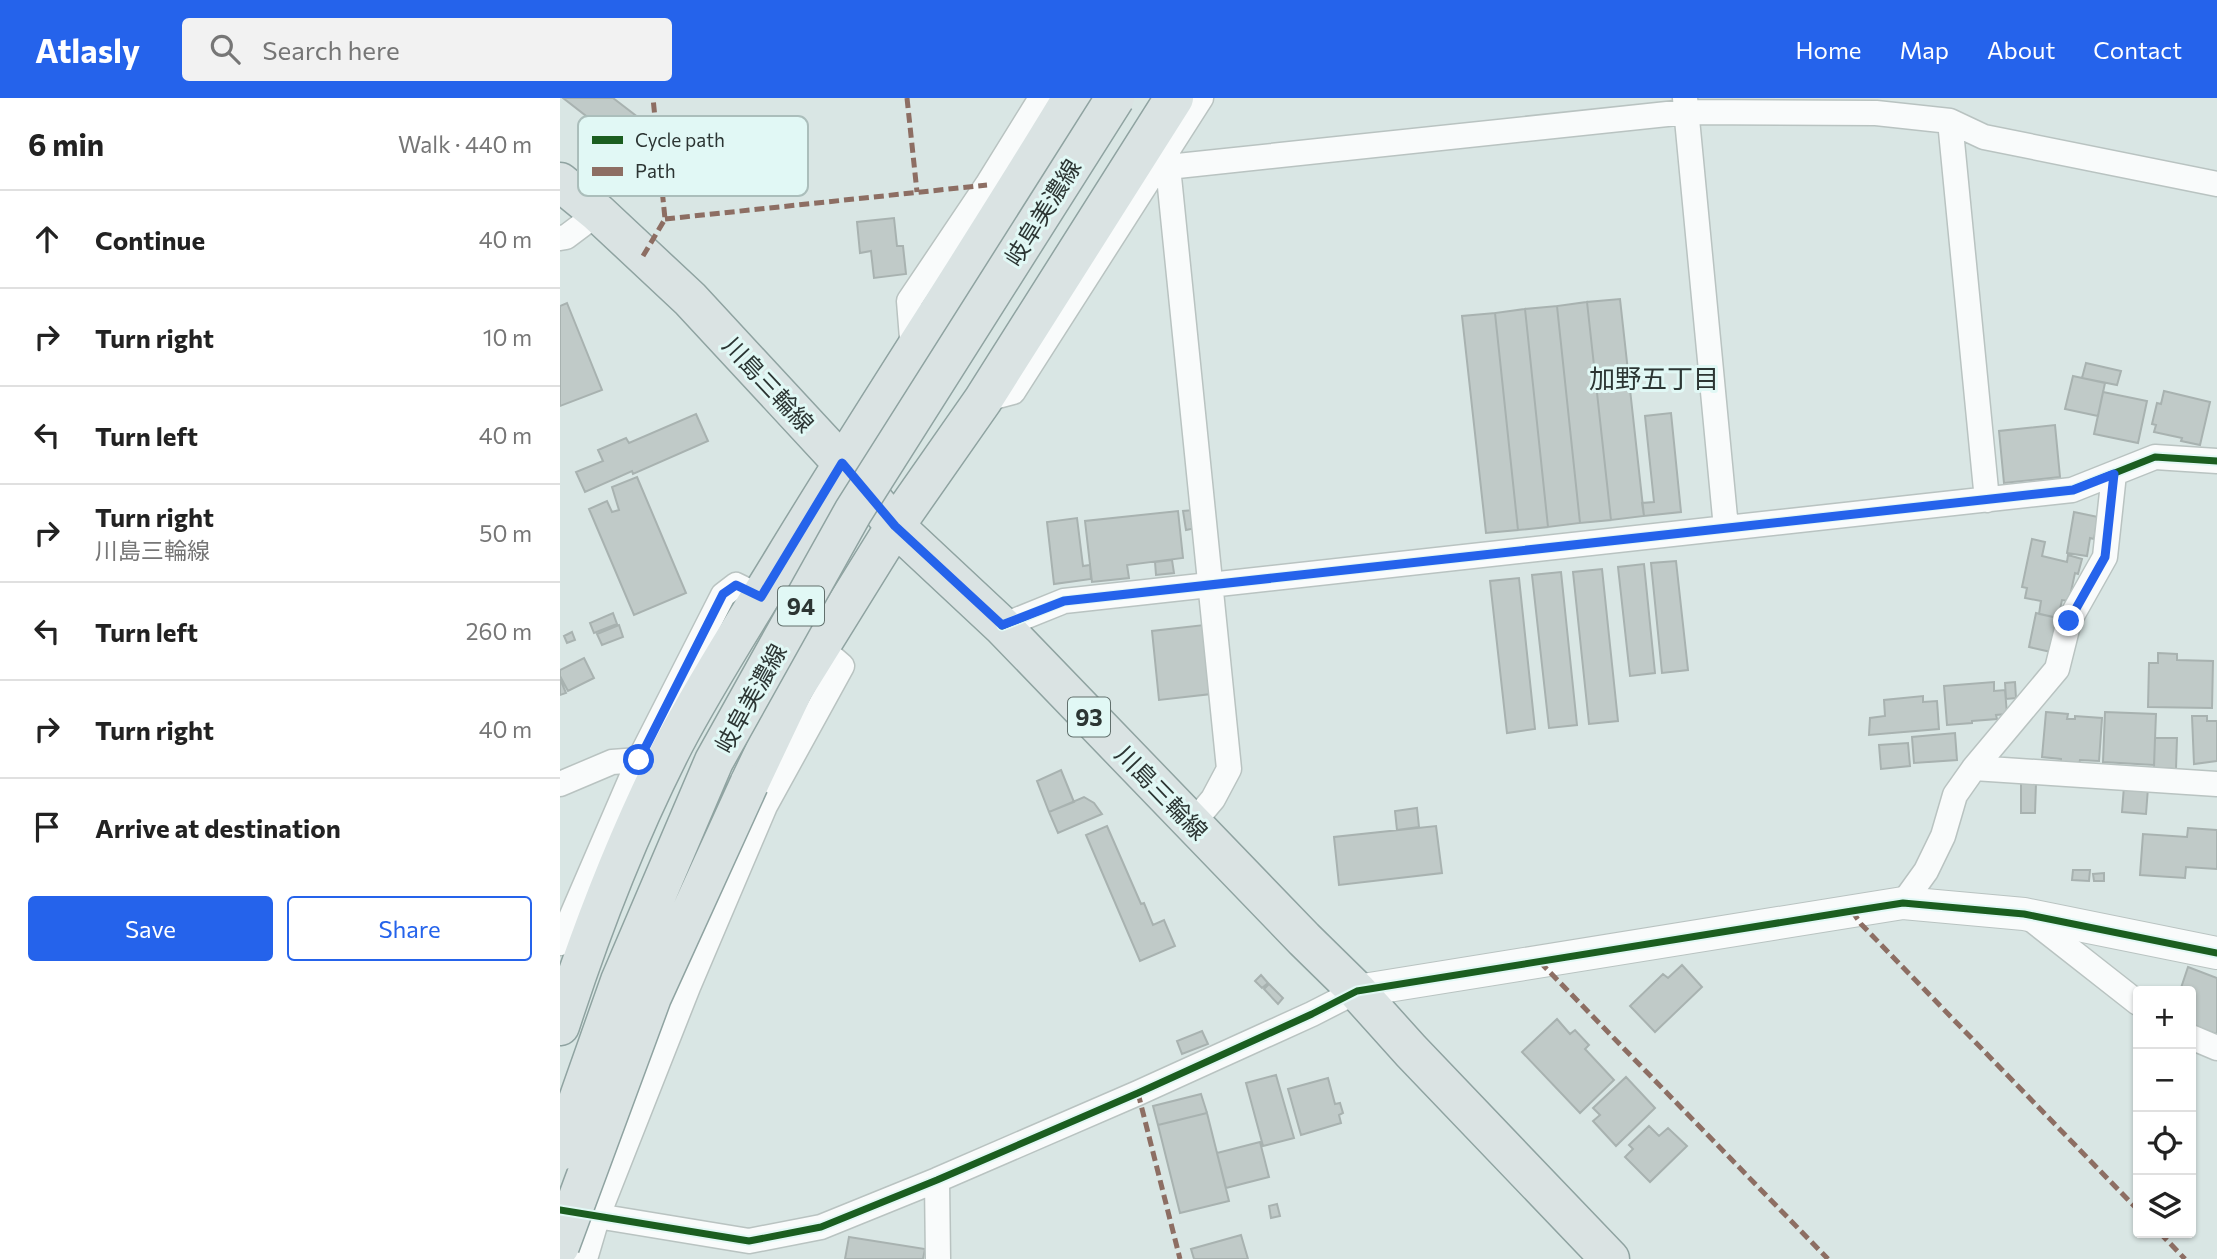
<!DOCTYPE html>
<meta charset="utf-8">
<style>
body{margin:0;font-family:Commissioner,"Noto Sans JP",sans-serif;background:#f2f2f2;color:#222}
.controls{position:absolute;right:21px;bottom:21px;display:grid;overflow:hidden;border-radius:7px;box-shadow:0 2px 5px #0004}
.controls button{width:63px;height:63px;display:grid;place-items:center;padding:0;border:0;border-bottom:2px solid #e0e0e0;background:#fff;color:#222;font:35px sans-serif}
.stop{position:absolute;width:21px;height:21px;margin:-16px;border:5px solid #2563eb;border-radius:50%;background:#fff}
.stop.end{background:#2563eb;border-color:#fff;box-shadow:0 2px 7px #0008}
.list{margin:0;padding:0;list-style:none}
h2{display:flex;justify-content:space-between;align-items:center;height:91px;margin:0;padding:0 28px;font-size:30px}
h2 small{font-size:23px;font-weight:400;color:#767676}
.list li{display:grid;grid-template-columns:46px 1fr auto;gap:21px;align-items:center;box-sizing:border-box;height:98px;padding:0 28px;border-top:2px solid #e0e0e0}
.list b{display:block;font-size:26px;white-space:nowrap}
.list p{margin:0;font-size:23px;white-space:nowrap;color:#767676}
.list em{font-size:23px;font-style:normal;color:#767676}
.actions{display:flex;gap:14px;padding:21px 28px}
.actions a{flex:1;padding:16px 0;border:2px solid #2563eb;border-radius:7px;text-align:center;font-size:24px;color:#2563eb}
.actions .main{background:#2563eb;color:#fff}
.icon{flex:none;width:38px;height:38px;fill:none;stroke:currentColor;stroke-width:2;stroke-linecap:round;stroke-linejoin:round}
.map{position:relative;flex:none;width:1657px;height:1161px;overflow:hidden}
header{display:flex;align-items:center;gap:42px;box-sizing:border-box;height:98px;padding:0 35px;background:#2563eb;color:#fff}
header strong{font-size:33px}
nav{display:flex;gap:38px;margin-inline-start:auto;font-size:24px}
.search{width:490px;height:63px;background:#f2f2f2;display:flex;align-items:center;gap:18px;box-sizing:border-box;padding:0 24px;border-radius:7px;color:#767676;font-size:26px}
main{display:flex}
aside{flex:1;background:#fff}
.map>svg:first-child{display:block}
</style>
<header>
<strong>Atlasly</strong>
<div class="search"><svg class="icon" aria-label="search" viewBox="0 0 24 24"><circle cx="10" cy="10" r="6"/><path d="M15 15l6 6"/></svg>Search here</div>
<nav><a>Home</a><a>Map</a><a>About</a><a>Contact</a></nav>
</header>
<main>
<aside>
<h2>6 min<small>Walk · 440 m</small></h2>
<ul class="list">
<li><svg class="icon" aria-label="ahead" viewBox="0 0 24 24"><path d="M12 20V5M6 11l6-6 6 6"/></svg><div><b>Continue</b></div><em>40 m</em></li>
<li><svg class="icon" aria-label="right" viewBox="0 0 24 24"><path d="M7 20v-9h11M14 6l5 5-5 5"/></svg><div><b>Turn right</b></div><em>10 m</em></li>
<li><svg class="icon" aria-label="left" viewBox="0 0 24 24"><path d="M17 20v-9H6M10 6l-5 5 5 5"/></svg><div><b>Turn left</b></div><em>40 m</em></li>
<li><svg class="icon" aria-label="right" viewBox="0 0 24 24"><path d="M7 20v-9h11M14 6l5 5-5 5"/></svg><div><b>Turn right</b><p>川島三輪線</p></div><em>50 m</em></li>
<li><svg class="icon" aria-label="left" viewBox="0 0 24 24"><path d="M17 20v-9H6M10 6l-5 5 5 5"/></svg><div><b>Turn left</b></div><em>260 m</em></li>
<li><svg class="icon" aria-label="right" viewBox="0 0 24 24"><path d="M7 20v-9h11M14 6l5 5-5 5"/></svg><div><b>Turn right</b></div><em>40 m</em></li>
<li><svg class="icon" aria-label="arrive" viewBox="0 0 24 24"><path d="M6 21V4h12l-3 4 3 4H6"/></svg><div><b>Arrive at destination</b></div></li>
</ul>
<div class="actions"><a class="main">Save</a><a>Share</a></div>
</aside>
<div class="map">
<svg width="1657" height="1161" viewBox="0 0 1657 1161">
<rect width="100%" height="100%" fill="#d9e6e4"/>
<path fill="#c0cac8" stroke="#a8b2b0" stroke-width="2" d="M3 0H53L79 20 61 45Z
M334 120 337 148H343L346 176 314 180 311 153 300 155 297 124Z
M1060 201 1084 418 1051 422 1027 204Z
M1027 204 1051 422 1020 425 997 208Z
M7 205 42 292 0 308V208Z
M997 208 1020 425 988 429 965 211Z
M965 211 988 429 958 432 935 215Z
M935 215 958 432 926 435 902 218Z
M1526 265 1561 273 1557 287 1522 280Z
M1513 278 1545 285 1538 318 1505 311Z
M1604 293 1650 304 1640 347 1621 343 1622 340 1594 334 1596 327 1592 326 1597 305 1601 306Z
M1543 294 1587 303 1578 345 1534 336Z
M1111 315 1121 414 1084 418 1082 405 1094 404 1085 318Z
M136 316 148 343 73 376 72 373 25 394 16 374 43 363 38 352 66 340 69 345Z
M1495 327 1500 379 1444 385 1439 333Z
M77 379 126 495 74 517 29 411 47 403 52 414 59 412 52 389Z
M634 412 636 430 626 432 623 413Z
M618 413 623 460 567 467 569 480 532 484 525 423Z
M1514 414 1538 419 1534 441 1530 440 1527 458 1507 455Z
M517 420 523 468 530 467 531 481 494 486 487 424Z
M1472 441 1485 444 1482 458 1507 464 1508 457 1522 461 1518 476 1515 475 1509 503 1502 502 1498 520 1479 516 1481 503 1465 500 1467 490 1462 489Z
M612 462 614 475 596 477 595 464Z
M1116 463 1128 572 1102 575 1091 465Z
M1084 466 1095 575 1070 578 1058 469Z
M1042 471 1058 623 1029 626 1013 474Z
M1001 474 1017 627 989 630 972 477Z
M959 480 975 631 947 635 930 483Z
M53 515 57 526 34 535 30 525Z
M1476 515 1498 520 1491 554 1469 549Z
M59 527 63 539 42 547 37 536Z
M644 527 651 596 599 602 592 533Z
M12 534 15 542 7 545 4 538Z
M1598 555 1617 556V562L1653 563 1652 610 1588 609 1589 565H1598Z
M24 560 34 580 8 593 0 578V572Z
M0 581 6 595 0 597Z
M1434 584V593L1445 592 1447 616 1436 617 1437 621 1412 623V625L1387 627 1384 588Z
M1455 584 1456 600 1446 601 1445 585Z
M1363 598V604L1377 603 1379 631 1309 637 1310 620 1325 618 1324 602Z
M1486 614 1508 616 1507 621H1515V618L1542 620 1539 663 1520 662 1519 666 1501 665V661L1482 659Z
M1545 614 1596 616 1594 667 1543 664Z
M1632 618H1647V623H1657V663L1634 666Z
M1395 635 1397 662 1354 665 1352 639Z
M1595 640H1617L1616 671 1594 670Z
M1348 645 1350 668 1321 671 1319 647Z
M501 672 514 704 489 714 477 683Z
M1461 685H1476L1475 715H1461Z
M1564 688 1588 690 1586 716 1562 714Z
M524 699 534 705 542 716 498 735 489 714Z
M857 710 859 729 837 732 835 713Z
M547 728 581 806 584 805 593 827 604 822 615 848 580 863 526 737Z
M876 728 882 775 779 787 774 739Z
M1628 730 1657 732V771L1626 769 1625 780 1580 777 1583 736 1627 739Z
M1513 772H1530L1529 783 1512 782Z
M1544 775V783H1534L1533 776Z
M1122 867 1142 889 1095 934 1070 908 1103 876 1108 880Z
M1628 869 1657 880V936L1631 928V893H1620Z
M701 877 708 885 702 890 695 883Z
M709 886 723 900 718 906 704 891Z
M997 921 1010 936 1015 932 1029 947 1025 951 1054 982 1020 1015 962 954Z
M642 933 648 946 622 956 617 943Z
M716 977 734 1040 703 1048 686 985Z
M1066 979 1095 1010 1056 1048 1033 1023 1040 1017 1033 1010Z
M768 980 775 1006 780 1005 783 1015 779 1017 781 1025 741 1037 728 991Z
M641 996 647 1015 598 1027 593 1008Z
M647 1015 669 1103 620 1115 598 1027Z
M1089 1028 1099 1038 1108 1030 1127 1048 1090 1084 1065 1059 1073 1051 1069 1047Z
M700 1044 709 1079 666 1090 657 1055Z
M717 1106 720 1118 711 1120 709 1108Z
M681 1137 688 1161H634L631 1151Z
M289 1139 365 1151 363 1161H285Z"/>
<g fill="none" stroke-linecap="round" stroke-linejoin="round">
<g stroke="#b9c3c1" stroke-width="27">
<path id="minor" d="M1125 0 1166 430
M1390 23 1427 402
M598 64 608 69 1126 14 1316 15 1390 23 1424 39 1657 86
M608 69 669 671 653 701 632 726
M0 140 6 139 38 115
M353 253 349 203 427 87 481 0
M423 302 453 294 641 0
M442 528 504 503 1512 392 1595 359 1657 363
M1414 670 1657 686
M0 686 52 664 79 662
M1343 805 1366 773 1383 738 1395 697 1414 670 1497 571 1509 523 1545 459 1554 376
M1466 817 1578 905
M0 845 79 662 163 497 176 487 201 499
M1631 939 1657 950
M377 1082 378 1161
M1 1112 189 1143 261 1129 377 1082 578 995 752 916 797 893
M25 1161 38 1117 128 889 205 708 282 568 260 549"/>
</g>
<g stroke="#b9c3c1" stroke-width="34">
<path id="tertiary" d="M797 893 1343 805 1464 816 1657 855"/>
</g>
<g stroke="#8fa3a1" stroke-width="41">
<path id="primary" d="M0 84 38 115 130 201 282 365 335 428 442 528 744 841 797 893 851 953 1050 1161
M189 686 234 591 260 549 335 428 423 302 614 0
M0 928C31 832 68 736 114 646 147 583 186 523 223 462 317 307 418 156 512 0"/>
</g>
<use href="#minor" stroke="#f9fbfb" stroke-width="24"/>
<use href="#tertiary" stroke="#f9fbfb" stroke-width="32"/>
<use href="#primary" stroke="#dae3e3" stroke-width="38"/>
<g stroke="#8fa3a1" stroke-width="41" stroke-linecap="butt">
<path id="primary-bridge" d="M0 1053 60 883 154 663 293 414 555 0
M0 1148 92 899 189 686"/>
</g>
<use href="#primary-bridge" stroke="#dae3e3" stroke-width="38"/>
<path stroke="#8d6e63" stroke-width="5" stroke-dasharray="10 5" stroke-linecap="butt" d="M347 0 357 94
M105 121 427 87
M83 158 105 121 93 0
M1292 813 1301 826 1578 1112
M980 864 1268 1161
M578 995 620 1161
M1600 1135 1625 1161"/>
<g stroke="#e1f8f5" stroke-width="11">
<path id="cycleway" d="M442 528 504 503 1512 392 1595 359 1657 363
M0 1112 189 1143 261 1129 377 1082 578 995 752 916 797 893 1292 813 1343 805 1464 816 1657 855"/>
</g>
<use href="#cycleway" stroke="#1b5e20" stroke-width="7"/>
</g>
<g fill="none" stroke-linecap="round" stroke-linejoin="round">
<path stroke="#2563eb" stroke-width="9" d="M79 662 163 496 176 487 201 499 282 365 335 428 442 527 504 503 1513 392 1554 376 1545 459 1509 523"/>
</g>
<g text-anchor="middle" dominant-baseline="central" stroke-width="6" stroke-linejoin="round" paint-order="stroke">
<g fill="#e1f8f5" stroke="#62706d" stroke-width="2">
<rect x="218" y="488.5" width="46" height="39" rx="5"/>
<rect x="508" y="599.5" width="42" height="39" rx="5"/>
</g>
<g font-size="23" font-weight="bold" fill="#2c3533">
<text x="241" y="508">94</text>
<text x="529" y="619">93</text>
</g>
<g font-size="24" fill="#2c3533" stroke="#e1f8f5">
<text transform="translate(482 114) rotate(-58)">岐阜美濃線</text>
<text transform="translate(209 286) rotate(47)">川島三輪線</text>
<text transform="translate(190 600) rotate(-61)">岐阜美濃線</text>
<text transform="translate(602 694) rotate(46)">川島三輪線</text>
</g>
<g font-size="26" fill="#2c3533" stroke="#e1f8f5">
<text x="1094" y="279">加野五丁目</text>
</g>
</g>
<rect x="18" y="18" width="230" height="80" rx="10" fill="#e1f8f5" stroke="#abbebb" stroke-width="2"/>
<rect x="32" y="38" width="31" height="8" fill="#1b5e20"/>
<rect x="32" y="69" width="31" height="9" fill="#8d6e63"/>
<g font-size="19" fill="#2c3533">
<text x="75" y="49">Cycle path</text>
<text x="75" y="80">Path</text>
</g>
</svg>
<div class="controls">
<button>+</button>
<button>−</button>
<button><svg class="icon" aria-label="locate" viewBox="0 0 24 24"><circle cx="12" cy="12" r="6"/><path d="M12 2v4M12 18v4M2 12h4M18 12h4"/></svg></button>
<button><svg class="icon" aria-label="layers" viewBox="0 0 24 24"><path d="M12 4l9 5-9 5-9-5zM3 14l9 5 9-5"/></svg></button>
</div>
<div class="stop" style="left:79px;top:662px"></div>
<div class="stop end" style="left:1509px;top:523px"></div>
</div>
</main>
